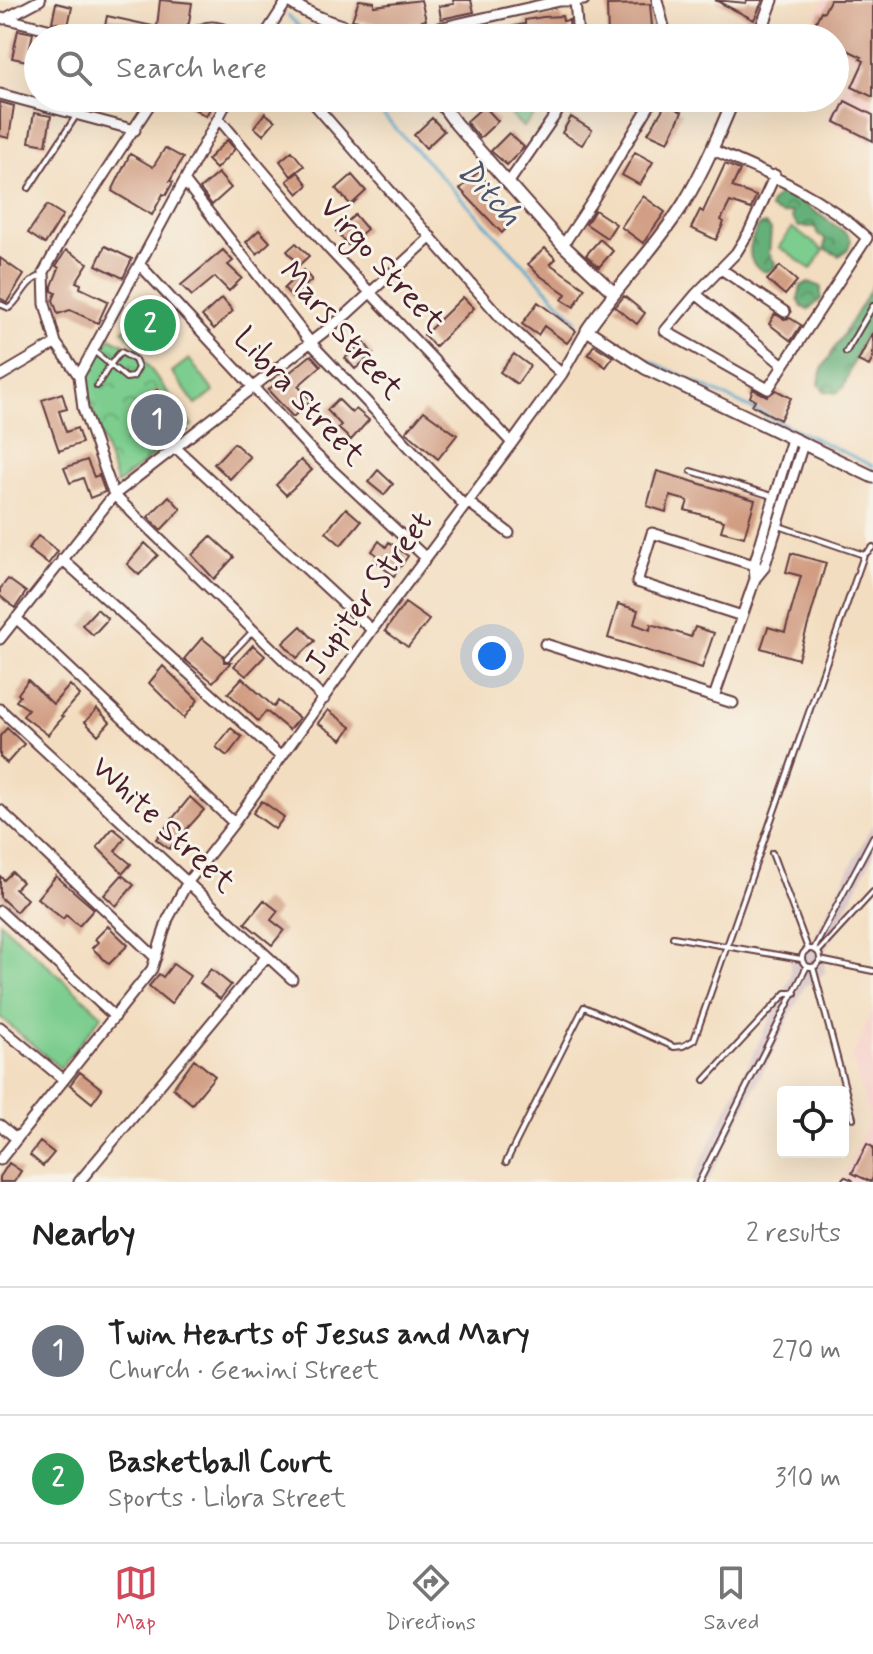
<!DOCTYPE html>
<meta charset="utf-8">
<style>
body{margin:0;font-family:Mynerve,sans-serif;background:#f6f6f6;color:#222}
.controls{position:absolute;right:24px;bottom:24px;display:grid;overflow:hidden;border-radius:8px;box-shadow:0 8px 32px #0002}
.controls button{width:72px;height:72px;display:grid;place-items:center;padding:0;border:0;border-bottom:2px solid #e0e0e0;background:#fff;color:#222;font:40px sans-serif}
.you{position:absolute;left:492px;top:656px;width:28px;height:28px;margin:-20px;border:6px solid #fff;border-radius:50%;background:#1a73e8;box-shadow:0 0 0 12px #1a73e833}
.badge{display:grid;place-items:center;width:52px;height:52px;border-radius:50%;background:#d1495b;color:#fff;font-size:26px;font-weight:700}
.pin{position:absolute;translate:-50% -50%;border:4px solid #fff;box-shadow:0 2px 8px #0006}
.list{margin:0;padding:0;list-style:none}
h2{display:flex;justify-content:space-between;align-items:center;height:104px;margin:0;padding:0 32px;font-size:34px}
h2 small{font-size:26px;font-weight:400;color:#767676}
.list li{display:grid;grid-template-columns:52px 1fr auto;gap:24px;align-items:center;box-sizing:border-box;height:128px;padding:0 32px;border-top:2px solid #e0e0e0}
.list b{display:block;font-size:30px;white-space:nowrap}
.list p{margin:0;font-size:26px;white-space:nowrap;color:#767676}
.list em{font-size:26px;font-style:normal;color:#767676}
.icon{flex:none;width:44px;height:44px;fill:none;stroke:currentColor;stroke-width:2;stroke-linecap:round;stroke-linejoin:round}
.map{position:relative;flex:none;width:873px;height:1182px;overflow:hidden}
.search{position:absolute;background:#fff;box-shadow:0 8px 32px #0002;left:24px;right:24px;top:24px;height:88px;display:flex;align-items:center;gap:20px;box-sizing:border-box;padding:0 28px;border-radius:44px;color:#767676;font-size:30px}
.sheet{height:360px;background:#fff}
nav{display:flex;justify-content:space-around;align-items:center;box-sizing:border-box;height:112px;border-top:2px solid #e0e0e0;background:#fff;font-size:22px;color:#767676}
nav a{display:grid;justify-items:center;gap:4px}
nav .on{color:#d1495b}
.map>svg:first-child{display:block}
</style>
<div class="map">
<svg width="873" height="1182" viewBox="0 0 873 1182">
<defs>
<pattern id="forest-crowns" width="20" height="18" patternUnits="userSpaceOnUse" patternTransform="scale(2)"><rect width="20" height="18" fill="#65b079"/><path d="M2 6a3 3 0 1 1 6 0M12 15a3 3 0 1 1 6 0" fill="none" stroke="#558f63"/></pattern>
<pattern id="park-crowns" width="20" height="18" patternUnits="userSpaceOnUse" patternTransform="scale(2)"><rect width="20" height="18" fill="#7ccd8e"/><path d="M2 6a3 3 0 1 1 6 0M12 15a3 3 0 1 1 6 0" fill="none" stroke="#68a674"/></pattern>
</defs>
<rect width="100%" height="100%" fill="#f7f3e8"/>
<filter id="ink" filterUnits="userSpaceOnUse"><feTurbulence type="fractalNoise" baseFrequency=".0125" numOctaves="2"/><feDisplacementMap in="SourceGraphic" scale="16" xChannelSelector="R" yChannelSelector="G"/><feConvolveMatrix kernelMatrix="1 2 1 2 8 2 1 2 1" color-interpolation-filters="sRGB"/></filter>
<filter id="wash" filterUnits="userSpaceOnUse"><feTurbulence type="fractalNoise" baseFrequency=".006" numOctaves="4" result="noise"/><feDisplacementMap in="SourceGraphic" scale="32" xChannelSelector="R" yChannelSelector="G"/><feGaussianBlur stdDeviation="1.8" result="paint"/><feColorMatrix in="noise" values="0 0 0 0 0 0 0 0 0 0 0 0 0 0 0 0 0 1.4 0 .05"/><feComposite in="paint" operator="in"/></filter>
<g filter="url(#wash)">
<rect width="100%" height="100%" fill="#f3ddc0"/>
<path fill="#f7d0ca" d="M823 0H873V145L826 122 855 60 835 50V38L806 36Z
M873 1010V1182H842L869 1119 852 1058Z"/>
<path fill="#d2bec2" d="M873 823V855L823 955 825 973 805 986 708 1182H691L790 978V957L810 946Z"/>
<path fill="#7ccd8e" stroke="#63765c" stroke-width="2" d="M493 98H525L538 111 523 127Z
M792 228 824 250 811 269 779 247Z
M160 300 176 320 140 350 123 330Z
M189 359 214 392 196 405 172 372Z
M0 922 102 1015 60 1068 0 1017Z"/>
<path fill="url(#forest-crowns)" stroke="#586852" stroke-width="2" d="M781 191 787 192 847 234 851 240 848 249 839 256 825 249V238L818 235 815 227H799L792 218V212L782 214 770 209V205Z
M765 224 771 230 769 254 775 263 774 268 766 272C743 264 749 242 759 226Z
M809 282 821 287V299L808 310 802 307 798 299 801 286Z
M873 285V325L864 336 843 388 836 393 825 391 819 385 821 371Z"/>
<path fill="url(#park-crowns)" stroke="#63765c" stroke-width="2" d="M110 337 137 351 192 425 117 484 85 388 87 376Z"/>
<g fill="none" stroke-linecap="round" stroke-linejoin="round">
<path stroke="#51a4cc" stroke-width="3" d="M288 15 310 38
M367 98 576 320
M642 357 873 466"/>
</g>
<g id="blocks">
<path fill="#d19d83" d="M160 0 192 3 189 23 182 30V38L103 36 107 16 157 27Z
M359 0 374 2V6L421 0 426 20 402 26 352 20Z
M453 0H471L474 12 441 19 439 6 454 4Z
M715 0 746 3 747 0H763L754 20Z
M830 0H873V97L852 87 864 61 860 59 862 57 835 44V38H823L811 32 821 11 824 12Z
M56 3 72 7 68 26 52 22Z
M650 4 653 38H608L607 5Z
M562 16 563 21 569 20 570 35 557 36V38H507L505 28 525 24V20L543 17Z
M18 30 33 33 27 61 12 58Z
M176 98H216L206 116Z
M845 101 873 115V141L835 122Z
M0 102 14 106 9 138 0 136Z
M666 104 682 112 668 142 648 133Z
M484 106 498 121 480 138 466 122Z
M34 113 51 116 46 145 29 142Z
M265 113 275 121 263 135 254 127Z
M571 117 592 130 582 145 562 133Z
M432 118 444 131 426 148 414 135Z
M509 133 524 147 507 165 491 151Z
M227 140 235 149 216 169 207 160Z
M165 148 183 158 170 181 173 182 166 195 163 194 152 215 112 191 130 154 153 167Z
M292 151 304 166 291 176 280 161Z
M635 152 653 162 640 185 622 175Z
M725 164 740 170 732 187 756 196 751 209 730 202 721 220 724 222 716 240 691 228 700 210 703 212Z
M298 172 308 185 298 194 287 181Z
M478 172 488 183 486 186 516 218 502 233 460 189Z
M218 173 231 188 212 205 200 189Z
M352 175 366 191 351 205 336 189Z
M643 196 665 212 643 243 621 227Z
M47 205 63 215 45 244 28 233Z
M595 210 616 224 607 238 586 224Z
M355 215 367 229 348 245 336 231Z
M259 230 270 242 257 254 246 242Z
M600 239 613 251 599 267 586 255Z
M296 243 309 256 299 265 287 251Z
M105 246 132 259 123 278 96 265Z
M545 248 556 259 550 264 585 288 574 307 562 300 566 294 539 275 528 264Z
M66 250 88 263 76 282 81 284 80 288 108 301 98 323 70 310 58 314 53 300 56 293 52 291V286L59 268 56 266Z
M223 250 233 261 228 265 242 278 229 291 215 277 192 296 181 285Z
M0 258 24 275 7 302 0 298Z
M780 266 797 281 785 295 767 280Z
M303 270 312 280 292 297 284 288Z
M624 296 645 313 637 324 615 307Z
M463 297 474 308 435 347 424 335Z
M222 298 233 311 214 329 202 316Z
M538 302 576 331 567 343 544 326 538 335 522 324Z
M775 314 784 319 790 318 801 325 791 341 769 324Z
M873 332V358L869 366 858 361Z
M364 342 373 354 355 369 345 358Z
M594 345 613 357 606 367 588 354Z
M514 354 530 366 517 384 500 372Z
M311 355 321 366 298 386 311 400 293 417 268 390Z
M158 389 187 426 156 450 127 414Z
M753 389 767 396 776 390 791 398 780 420 752 405 755 400 750 397Z
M62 393 67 409 59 411 66 432 77 428 82 443 59 451 42 400Z
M338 399 352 413 356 409 369 420 351 440 338 428 341 425 327 410Z
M424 411 457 435 438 459 406 432Z
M234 443 250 457 230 479 214 464Z
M87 460 94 477 99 475 105 492 90 498 83 478 70 483 64 468Z
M301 460 312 470 286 495 276 485Z
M378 470 393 484 384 495 368 482Z
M657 471 755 500 744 537 721 531 724 521 685 510 688 501 670 496 666 512 647 506Z
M169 496 181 509 161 530 148 517Z
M346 508 361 521 341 545 326 532Z
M38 536 58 551 48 564 28 549Z
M211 536 234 557 214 579 192 555Z
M379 541 386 547 389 542 408 556 394 576 376 562 379 557 372 551Z
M145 543 158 555 139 575 127 564Z
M791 553 826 563 798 659 761 648 768 627 785 632 801 576 786 572Z
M8 579 26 592 15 608 0 596V589Z
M405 603 429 620 408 647 385 631Z
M618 604 638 610 634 624 650 630 651 624 691 637 695 627 714 633 702 668 608 638Z
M97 609 108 619 93 635 82 625Z
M301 626 315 641 297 658 283 643Z
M202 638 223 655 224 662H231L213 682 184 659Z
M253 645 265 656 246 676 234 666Z
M163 666 198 700 184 718 149 683Z
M242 678 274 707 278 701 299 718 289 730 266 711 258 721 228 693Z
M28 680 53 704 70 685 80 695 61 716 63 717 48 735 23 716 28 709 16 701 20 696 18 694Z
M97 709 110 722 98 735 85 722Z
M328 710 351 727 342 740 318 723Z
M7 728 24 744 7 763 0 757V736Z
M231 728 242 737 227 756 216 747Z
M190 797 204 810 169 849 156 839Z
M262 801 284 817 275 829 253 813Z
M113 828 125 838 115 851 131 864 123 873 97 847Z
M12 872 22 882 15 889 27 899 16 912 0 897V876L4 880Z
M122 875 134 885 116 906 104 895Z
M56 876 94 909 79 926 66 915 63 919 37 898Z
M264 900 278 911 271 920 284 930 272 945 245 923Z
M108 926 128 945 109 964 92 948 98 942 95 939Z
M173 964 190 976 171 1004 149 986 159 974 163 977Z
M211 969 231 985 220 999 200 983Z
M194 1059 215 1076 192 1104 173 1088Z
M80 1072 102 1089 92 1103 70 1085Z
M40 1142 54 1153 43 1166 30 1155Z
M867 1144 873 1147V1177L871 1182 852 1173Z
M9 1163 21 1171 14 1182H0V1177Z"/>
</g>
</g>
<g filter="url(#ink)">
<use href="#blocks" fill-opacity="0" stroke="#633c41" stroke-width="2"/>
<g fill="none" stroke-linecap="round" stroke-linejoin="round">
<g stroke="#633c41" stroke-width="8">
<path id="service" d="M542 98 556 110
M29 188 76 116
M0 304 9 308C22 298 24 282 41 276
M95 352 126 378 133 377 138 368 135 360 121 352C111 361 104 375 97 386
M846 352 873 306
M691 471 772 496
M779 526 864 555
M227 658 252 632
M772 853 808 949
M673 937 801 959
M802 958a9 9 0 1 1 18 0a9 9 0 1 1-18 0Z
M814 949 873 837
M818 952 873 892
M820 960 873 971
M813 967 853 1118
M705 1080 786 993H795
M506 1162 584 1007 674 1047 683 1046 694 1040 864 555 873 547
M845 1180 850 1182
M699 1182 807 966"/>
</g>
<g stroke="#633c41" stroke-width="13">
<path id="minor" d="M575 0 578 38
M657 0 664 27 663 38
M4 18 83 38
M4 19 40 0
M408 35 559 1 584 0
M189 38C209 18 224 30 247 38
M263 38 287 1 284 0
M0 94 135 130
M229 98 79 376 83 409 114 495 324 699
M309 98 501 318 562 374
M219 119 329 249 512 443
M713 150C769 174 821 195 867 238L768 389 665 331 696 294 736 253 749 232 775 175
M185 182 311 343 465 506
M509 182 567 98
M563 245 593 200 654 98
M141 266 313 452 426 558
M721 269 785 312
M696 294 782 364
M0 376 56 343
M79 376 56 343 45 304 44 272 65 234 154 98
M792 439 754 565 755 579 764 568 803 444
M174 446 372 630
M468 502 509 533
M62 559 281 757
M742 616 637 582 652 533 757 566
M16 618 234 823
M0 639 114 495 347 314 431 237
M545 644 733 703
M714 697 755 579
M0 709 292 979
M0 810 156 958
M0 911 115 1017
M0 1027 63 1079
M0 1125 17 1139
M0 1160 152 969 168 919 187 883 234 823 372 630 512 443 562 374 587 330
M79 1182 267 956"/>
</g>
<g stroke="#633c41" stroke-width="15">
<path id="tertiary" d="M287 0C322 24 365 36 408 35L409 38
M758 38 772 0
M437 98 456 124 563 245 613 292
M734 98C719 134 704 170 684 203 656 248 617 286 587 330L645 368 873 477"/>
</g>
<use href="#service" stroke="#fff" stroke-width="4"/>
<use href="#minor" stroke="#fff" stroke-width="9"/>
<use href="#tertiary" stroke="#fff" stroke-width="11"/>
</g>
</g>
<g text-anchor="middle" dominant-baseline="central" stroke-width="6" stroke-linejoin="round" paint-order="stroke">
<g font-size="32" fill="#4a1f2b" stroke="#f7f3e8">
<text transform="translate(382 265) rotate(48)">Virgo Street</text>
<text transform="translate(341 331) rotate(49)">Mars Street</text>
<text transform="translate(299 397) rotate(47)">Libra Street</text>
<text transform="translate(369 593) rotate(-54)">Jupiter Street</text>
<text transform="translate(163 825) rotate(43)">White Street</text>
</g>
<g font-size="34" font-style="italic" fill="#4d546b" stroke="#f7f3e8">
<text transform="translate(489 193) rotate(47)">Ditch</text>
</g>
</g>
</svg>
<div class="controls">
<button><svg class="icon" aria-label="locate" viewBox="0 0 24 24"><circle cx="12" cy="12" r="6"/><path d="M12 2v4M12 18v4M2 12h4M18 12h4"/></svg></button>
</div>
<div class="you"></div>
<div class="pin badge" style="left:157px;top:420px;background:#6b7280">1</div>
<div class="pin badge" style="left:150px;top:325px;background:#2e9e5b">2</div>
<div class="search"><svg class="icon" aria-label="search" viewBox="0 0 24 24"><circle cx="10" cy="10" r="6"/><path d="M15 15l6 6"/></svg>Search here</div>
</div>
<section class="sheet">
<h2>Nearby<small>2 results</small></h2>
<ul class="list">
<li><span class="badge" style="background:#6b7280">1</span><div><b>Twin Hearts of Jesus and Mary</b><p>Church · Gemini Street</p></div><em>270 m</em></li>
<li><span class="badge" style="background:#2e9e5b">2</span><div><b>Basketball Court</b><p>Sports · Libra Street</p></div><em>310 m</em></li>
</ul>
</section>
<nav>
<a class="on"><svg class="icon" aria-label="map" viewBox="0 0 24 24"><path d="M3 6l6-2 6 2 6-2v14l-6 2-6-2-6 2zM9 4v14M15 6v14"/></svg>Map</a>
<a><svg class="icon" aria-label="directions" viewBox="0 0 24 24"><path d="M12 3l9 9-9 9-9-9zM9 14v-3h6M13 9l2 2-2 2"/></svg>Directions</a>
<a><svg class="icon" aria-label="saved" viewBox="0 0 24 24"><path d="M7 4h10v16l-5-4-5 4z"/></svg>Saved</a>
</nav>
